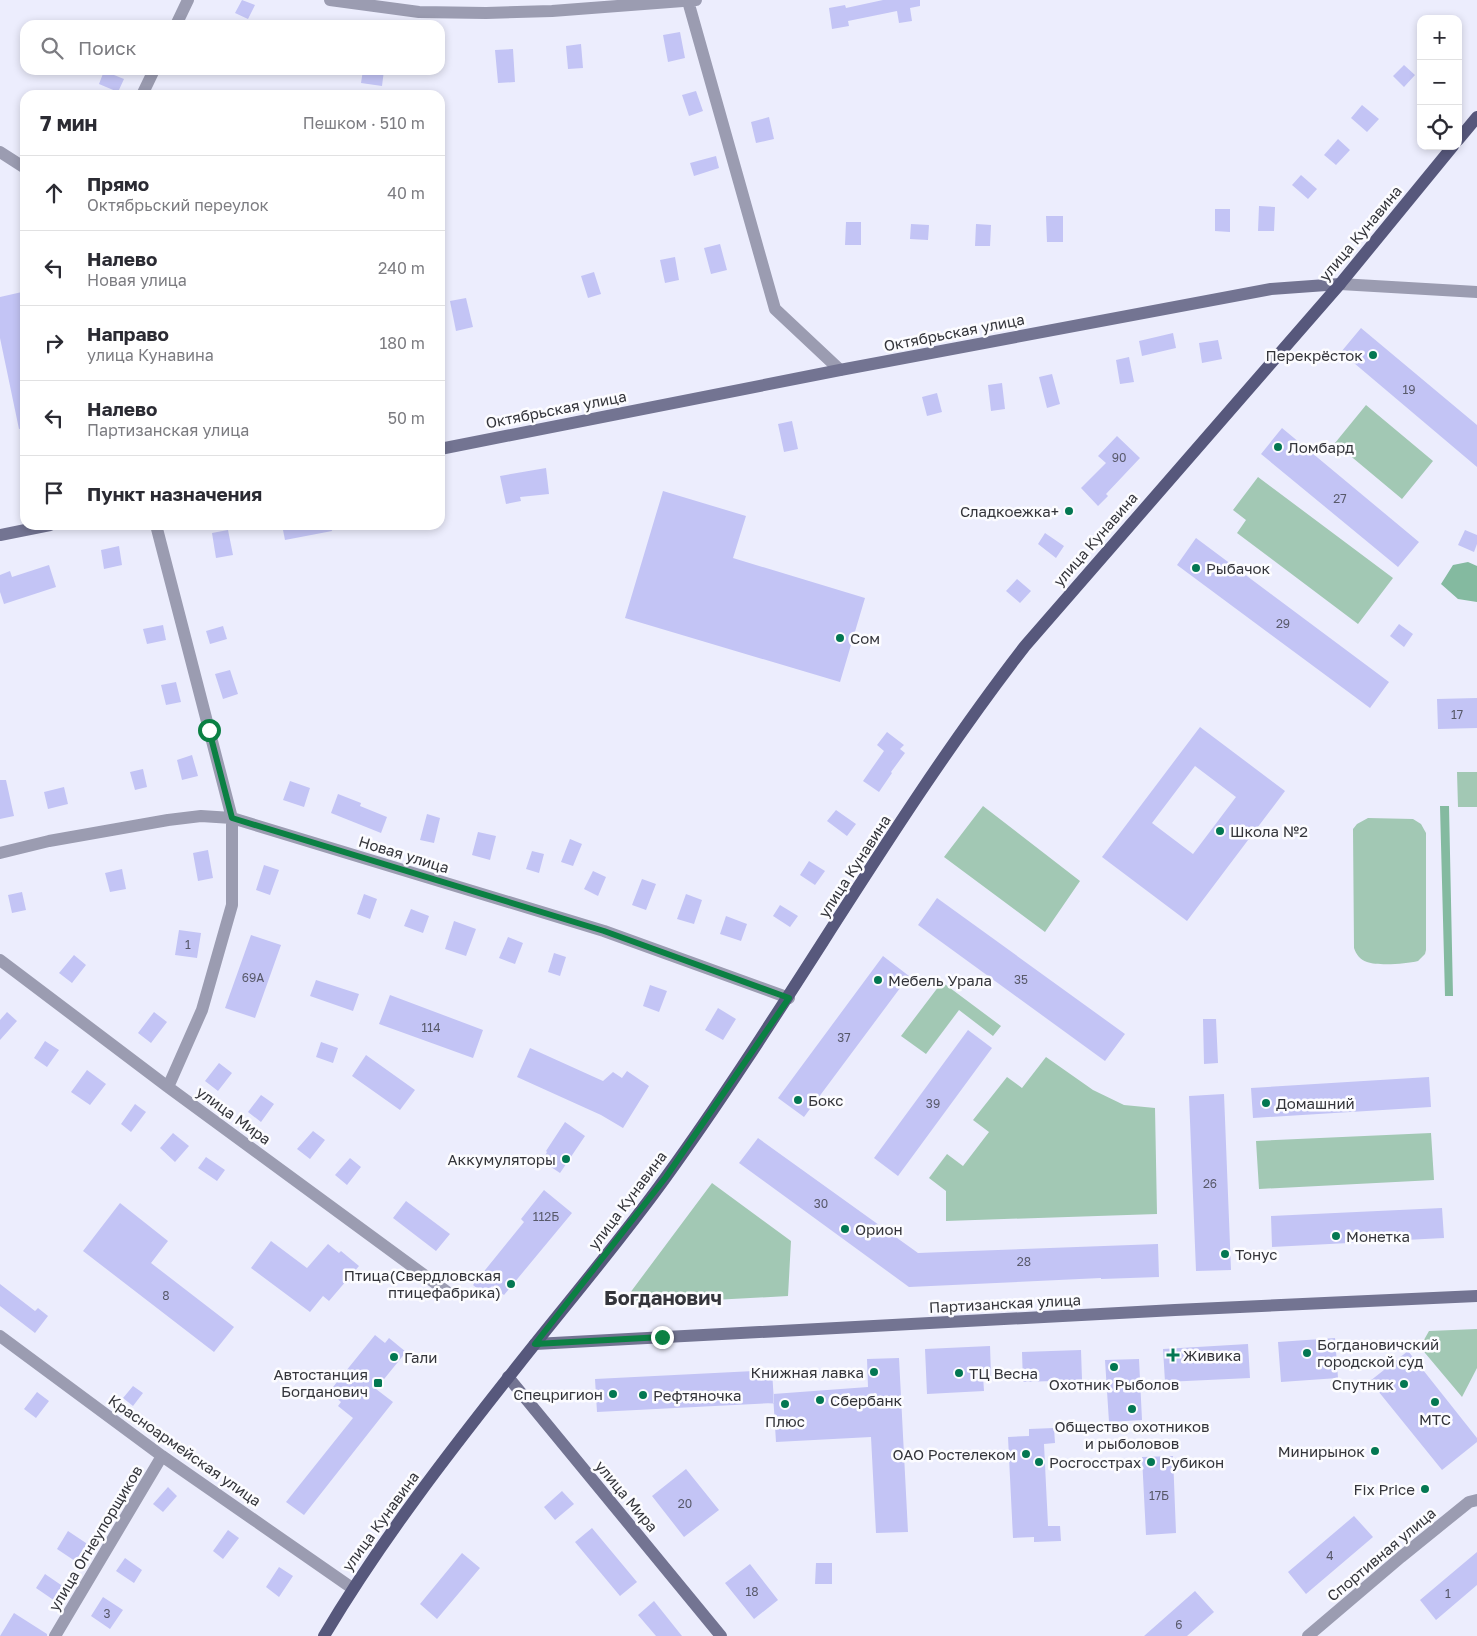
<!DOCTYPE html>
<html lang="ru">
<meta charset="utf-8">
<style>
body{margin:0;font-family:"Golos Text",sans-serif;background:#f7f7f7;color:#2b2b33}
.controls{position:absolute;right:15px;top:15px;display:grid;overflow:hidden;border-radius:10px;box-shadow:0 2px 8px #0003}
.controls button{width:45px;height:45px;display:grid;place-items:center;padding:0;border:0;border-bottom:1px solid #e1e1e2;background:#fff;color:#2b2b33;font:25px sans-serif}
.stop{position:absolute;width:15px;height:15px;margin:-11px;border:4px solid #0b8043;border-radius:50%;background:#fff}
.stop.end{background:#0b8043;border-color:#fff;box-shadow:0 1px 5px #0008}
.list{margin:0;padding:0;list-style:none}
h2{display:flex;justify-content:space-between;align-items:center;height:65px;margin:0;padding:0 20px;font-size:21px}
h2 small{font-size:16px;font-weight:400;color:#7c7c81}
.list li{display:grid;grid-template-columns:32px 1fr auto;gap:15px;align-items:center;box-sizing:border-box;height:75px;padding:0 20px;border-top:1px solid #e1e1e2}
.list b{display:block;font-size:19px;white-space:nowrap}
.list p{margin:0;font-size:16px;white-space:nowrap;color:#7c7c81}
.list em{font-size:16px;font-style:normal;color:#7c7c81}
.icon{flex:none;width:28px;height:28px;fill:none;stroke:currentColor;stroke-width:2;stroke-linecap:round;stroke-linejoin:round}
.map{position:relative;flex:none;width:1477px;height:1636px;overflow:hidden}
.search{position:absolute;background:#fff;box-shadow:0 2px 8px #0003;left:20px;top:20px;width:425px;height:55px;display:flex;align-items:center;gap:12px;box-sizing:border-box;padding:0 18px;border-radius:15px;color:#7c7c81;font-size:19px}
.panel{position:absolute;background:#fff;box-shadow:0 2px 8px #0003;left:20px;top:90px;width:425px;height:440px;border-radius:15px}
.map>svg:first-child{display:block}
</style>
<div class="map">
<svg width="1477" height="1636" viewBox="0 0 1477 1636">
<rect width="100%" height="100%" fill="#ecedfd"/>
<path fill="#a2c8b4" d="M1366 405 1433 461 1402 499 1335 443Z
M1258 477 1393 578 1358 624 1237 533 1246 520 1233 510Z
M1457 772H1477V807H1458Z
M983 806 1080 881 1045 932 944 857Z
M1368 818 1413 819 1421 824 1426 833V950L1425 954 1418 961C1406 964 1378 966 1367 962 1360 960 1356 954 1354 948L1353 829 1357 824Z
M942 982 1001 1026 993 1036 959 1010 926 1054 901 1036Z
M1046 1057 1093 1090 1124 1105 1155 1108 1157 1214 946 1221V1191L929 1178 947 1154 963 1166 989 1132 973 1120 1007 1077 1022 1088Z
M1431 1133 1434 1180 1259 1189 1256 1141Z
M712 1183 791 1241 788 1296 621 1305Z
M1477 1329V1368L1462 1397 1420 1347 1429 1331Z"/>
<path fill="#84baa0" d="M1468 562 1477 566V602L1458 599 1441 584 1453 565Z
M1440 806H1449L1453 996H1445Z"/>
<path fill="#c3c4f5" fill-rule="evenodd" d="M242 0 255 5 248 19 235 13Z
M883 0H920V6L910 8 912 21 899 23 897 11 848 21 849 26 832 29 829 8 845 5 846 8Z
M680 32 685 58 668 62 663 35Z
M581 44 583 68 568 69 566 46Z
M513 49 515 82 498 83 495 50Z
M1404 65 1415 75 1404 87 1393 76Z
M363 70H384L382 86 361 83Z
M104 71 124 79 118 92 99 84Z
M696 91 703 111 689 116 682 95Z
M1362 105 1379 119 1367 132 1351 118Z
M769 117 774 139 756 143 751 122Z
M1338 139 1350 150 1336 165 1324 155Z
M716 156 719 168 694 176 690 163Z
M1301 175 1317 189 1308 199 1292 185Z
M1259 206 1275 207 1274 231H1258Z
M1215 209H1230V232L1215 231Z
M1046 216H1063V242H1047Z
M846 222H861V245H845Z
M911 224 929 225 928 240 910 239Z
M976 224 991 225 990 246H975Z
M720 244 727 270 711 274 704 248Z
M675 257 679 280 665 283 660 260Z
M594 272 601 294 588 298 581 276Z
M22 292 25 308V428L19 429 0 338V297Z
M466 298 473 327 456 331 450 301Z
M1361 328 1477 425V467L1341 352Z
M1173 333 1176 348 1142 356 1139 341Z
M1218 340 1222 359 1202 363 1199 343Z
M1129 357 1134 382 1120 384 1116 360Z
M1052 374 1060 404 1047 408 1039 377Z
M1002 383 1005 409 991 411 988 385Z
M937 393 942 412 927 416 922 397Z
M792 421 798 449 784 452 778 424Z
M1282 428 1419 542 1398 567 1261 454Z
M1117 436 1140 458 1106 494 1108 496 1098 506 1081 488 1106 463 1098 456Z
M546 468 549 494 520 497 521 501 506 504 500 476Z
M663 491 746 516 733 558 865 598 840 682 625 618Z
M282 525H331L332 531 285 540Z
M228 530 233 555 216 558 212 533Z
M1465 530 1477 535V544L1474 552 1458 545Z
M1045 533 1064 546 1056 558 1038 544Z
M1196 538 1389 682 1370 708 1177 565Z
M119 546 122 565 104 569 101 550Z
M49 565 56 587 4 604 0 592V575L10 571 12 577Z
M1017 579 1031 591 1020 603 1006 591Z
M1399 624 1413 634 1404 647 1390 636Z
M163 625 166 640 147 644 143 629Z
M223 626 227 639 210 644 206 631Z
M230 670 238 694 223 699 215 674Z
M176 682 181 702 166 705 161 685Z
M1477 698V728L1438 729 1437 699Z
M1200 727 1285 791 1187 921 1102 857ZM1195 766 1236 797 1193 854 1152 823Z
M887 732 904 745 900 749 905 753 891 772 892 773 879 792 863 781 884 751 877 745Z
M192 755 198 776 182 780 177 760Z
M143 769 147 787 135 790 130 772Z
M0 780H6L14 816 0 819Z
M290 781 310 788 304 807 283 800Z
M64 787 68 804 48 809 44 792Z
M338 794 361 803 360 806 387 817 381 833 331 813Z
M836 810 856 824 847 836 827 821Z
M427 814 440 818 434 843 420 840Z
M478 832 496 836 490 860 472 855Z
M570 839 582 844 573 866 561 862Z
M208 850 213 878 198 881 193 853Z
M532 851 544 854 539 873 526 869Z
M809 861 825 871 815 885 800 875Z
M264 865 279 870 270 895 256 890Z
M122 869 126 889 110 892 105 873Z
M593 871 606 877 598 896 584 889Z
M642 879 656 884 646 910 632 905Z
M22 892 26 910 12 913 8 895Z
M364 894 377 899 370 919 357 914Z
M686 894 702 900 694 924 677 919Z
M937 898 1125 1034 1105 1061 918 925Z
M780 905 798 916 790 927 773 916Z
M411 909 429 916 423 933 404 926Z
M726 916 747 924 741 941 720 934Z
M454 921 476 929 466 956 445 949Z
M179 930 201 933 197 958 175 955Z
M251 935 281 945 255 1018 225 1008Z
M508 937 523 943 515 964 499 958Z
M554 953 566 957 560 976 548 972Z
M74 955 86 965 72 983 59 973Z
M883 956 909 976 804 1117 778 1098Z
M316 980 359 994 353 1011 310 996Z
M650 985 667 991 659 1012 643 1006Z
M390 995 483 1030 473 1058 379 1024Z
M718 1008 736 1019 723 1040 705 1030Z
M7 1012 17 1021 0 1040V1020Z
M154 1012 167 1022 151 1043 138 1033Z
M1203 1019H1216L1218 1063 1204 1064Z
M968 1030 992 1048 898 1176 874 1158Z
M45 1041 59 1050 47 1067 34 1058Z
M321 1042 338 1048 333 1063 316 1057Z
M530 1048 603 1081 613 1072 622 1078 627 1071 649 1086 623 1128 601 1115 517 1077Z
M366 1055 415 1090 400 1110 352 1076Z
M219 1063 232 1073 218 1091 205 1081Z
M87 1070 106 1084 90 1105 71 1092Z
M1429 1077 1431 1107 1253 1118 1251 1088Z
M1224 1094 1231 1270 1196 1271 1189 1096Z
M261 1095 274 1104 261 1122 248 1112Z
M135 1104 146 1112 131 1132 121 1124Z
M565 1122 585 1136 560 1173 542 1161 547 1152 546 1151Z
M313 1131 325 1140 310 1159 297 1149Z
M173 1133 189 1146 175 1162 160 1148Z
M758 1138 918 1253 1158 1244 1159 1277 1101 1279V1278L909 1287 739 1163Z
M206 1157 225 1170 217 1181 198 1168Z
M350 1158 361 1167 347 1185 335 1175Z
M544 1190 572 1213 504 1295 492 1286 485 1295 473 1285 524 1222 521 1219Z
M406 1201 450 1234 436 1251 393 1218Z
M120 1203 168 1241 151 1263 234 1327 214 1352 83 1251Z
M1442 1208 1444 1238 1272 1247 1271 1216Z
M271 1241 307 1268 328 1244 339 1253 341 1251 359 1266 329 1301 323 1296 310 1312 251 1268Z
M0 1284 35 1311 38 1308 48 1316 35 1333 0 1306Z
M375 1335 385 1343 389 1338 406 1352 376 1389 393 1402 304 1515 286 1502 353 1418 338 1406 341 1402 329 1392Z
M1335 1338 1338 1378 1281 1382 1278 1342Z
M1248 1344 1250 1378 1165 1382 1163 1349Z
M990 1346 991 1376H983L984 1391 927 1394 925 1349Z
M1081 1350 1082 1380 1023 1382 1022 1352Z
M1408 1351 1477 1438V1442L1442 1470 1370 1381Z
M899 1358 908 1532 876 1533 871 1437 776 1442 773 1394 868 1387 867 1359Z
M1139 1359 1142 1420 1109 1422 1105 1360Z
M772 1370 774 1403 597 1412 595 1379Z
M133 1386 143 1393 133 1406 123 1398Z
M37 1392 49 1401 36 1418 24 1409Z
M1054 1428 1055 1443 1044 1444 1048 1526H1060L1061 1541 1034 1542V1537L1013 1538 1008 1437 1029 1436V1429Z
M1173 1456 1176 1533 1146 1535 1142 1457Z
M686 1469 719 1510 684 1537 652 1496Z
M168 1487 177 1496 163 1512 153 1504Z
M562 1491 574 1504 555 1520 544 1507Z
M1354 1516 1373 1537 1306 1594 1288 1572Z
M592 1528 637 1582 620 1596 575 1542Z
M228 1530 239 1538 223 1559 213 1551Z
M68 1531 89 1545 78 1563 57 1549Z
M1477 1552V1585L1436 1620 1420 1600Z
M462 1553 480 1568 437 1619 420 1604Z
M125 1558 142 1570 134 1583 116 1571Z
M816 1563H832V1584H815Z
M750 1564 778 1600 754 1619 725 1583Z
M279 1567 293 1576 279 1597 266 1587Z
M45 1574 64 1587 55 1601 36 1588Z
M1195 1591 1214 1612 1187 1636H1144Z
M103 1597 123 1610 110 1629 91 1616Z
M654 1601 682 1636H656L638 1615Z
M14 1613 47 1634V1636H0Z"/>
<g fill="none" stroke-linecap="round" stroke-linejoin="round">
<path stroke="#9b9cb1" stroke-width="12" d="M330 0 419 12 486 13 552 11 696 0
M688 1 775 309 840 370
M176 25 188 0
M142 95 154 70
M0 152 25 168
M1340 284 1477 292
M156 525 232 818V905L202 1010 168 1087
M0 853 49 841 168 820 201 816 232 818 604 931 789 998
M0 960 168 1087 450 1294
M0 1336 162 1456 352 1588
M55 1636 162 1456
M1308 1636 1401 1557 1469 1502 1477 1500"/>
<path stroke="#737492" stroke-width="12" d="M440 449 840 370 1271 289 1340 284
M0 535 50 525
M535 1344 1175 1310 1477 1296
M508 1377 721 1636"/>
<path stroke="#57587c" stroke-width="12" d="M1458 140 1477 117
M324 1636C381 1540 450 1451 519 1364 568 1302 620 1241 666 1177 791 1004 894 815 1025 646L1340 284 1453 146"/>
</g>
<g fill="none" stroke-linecap="round" stroke-linejoin="round">
<path stroke="#0b8043" stroke-width="6" d="M209 730 232 818 604 931 789 998 666 1177 535 1344 662 1337"/>
</g>
<g fill="#037752" stroke="#fcfcff" stroke-width="2">
<circle cx="1373" cy="355" r="5"/>
<circle cx="1278" cy="447" r="5"/>
<circle cx="1069" cy="511" r="5"/>
<circle cx="1196" cy="568" r="5"/>
<circle cx="840" cy="638" r="5"/>
<circle cx="1220" cy="831" r="5"/>
<circle cx="878" cy="980" r="5"/>
<circle cx="798" cy="1100" r="5"/>
<circle cx="1266" cy="1103" r="5"/>
<circle cx="566" cy="1159" r="5"/>
<circle cx="845" cy="1229" r="5"/>
<circle cx="1336" cy="1236" r="5"/>
<circle cx="1225" cy="1254" r="5"/>
<circle cx="511" cy="1284" r="5"/>
<circle cx="1307" cy="1353" r="5"/>
<path d="M1170.5 1347.5h5v5h5v5h-5v5h-5v-5h-5v-5h5z"/>
<circle cx="394" cy="1357" r="5"/>
<circle cx="1114" cy="1367" r="5"/>
<circle cx="874" cy="1372" r="5"/>
<circle cx="959" cy="1373" r="5"/>
<rect x="373" y="1378" width="10" height="10" rx="2.5"/>
<circle cx="1404" cy="1384" r="5"/>
<circle cx="613" cy="1394" r="5"/>
<circle cx="643" cy="1395" r="5"/>
<circle cx="820" cy="1400" r="5"/>
<circle cx="1435" cy="1402" r="5"/>
<circle cx="785" cy="1404" r="5"/>
<circle cx="1132" cy="1409" r="5"/>
<circle cx="1375" cy="1451" r="5"/>
<circle cx="1026" cy="1454" r="5"/>
<circle cx="1039" cy="1462" r="5"/>
<circle cx="1151" cy="1462" r="5"/>
<circle cx="1425" cy="1489" r="5"/>
</g>
<g text-anchor="middle" dominant-baseline="central" stroke-width="5" stroke-linejoin="round" paint-order="stroke">
<g font-size="12" fill="#58596a">
<text x="1409" y="389">19</text>
<text x="1119" y="457">90</text>
<text x="1340" y="498">27</text>
<text x="1283" y="623">29</text>
<text x="1457" y="714">17</text>
<text x="188" y="944">1</text>
<text x="253" y="977">69А</text>
<text x="1021" y="979">35</text>
<text x="431" y="1027">114</text>
<text x="844" y="1037">37</text>
<text x="933" y="1103">39</text>
<text x="1210" y="1183">26</text>
<text x="821" y="1203">30</text>
<text x="546" y="1216">112Б</text>
<text x="1024" y="1261">28</text>
<text x="166" y="1295">8</text>
<text x="1159" y="1495">17Б</text>
<text x="685" y="1503">20</text>
<text x="1330" y="1555">4</text>
<text x="752" y="1591">18</text>
<text x="1448" y="1593">1</text>
<text x="107" y="1613">3</text>
<text x="1179" y="1624">6</text>
</g>
<g font-size="15" fill="#34353b" stroke="#fcfcff">
<text transform="translate(1360 233) rotate(-50)">улица Кунавина</text>
<text transform="translate(954 332) rotate(-11)">Октябрьская улица</text>
<text transform="translate(556 409) rotate(-11)">Октябрьская улица</text>
<text transform="translate(1095 539) rotate(-49)">улица Кунавина</text>
<text transform="translate(404 854) rotate(17)">Новая улица</text>
<text transform="translate(854 866) rotate(-57)">улица Кунавина</text>
<text transform="translate(234 1115) rotate(36)">улица Мира</text>
<text transform="translate(627 1200) rotate(-53)">улица Кунавина</text>
<text transform="translate(1005 1303) rotate(-3)">Партизанская улица</text>
<text transform="translate(185 1450) rotate(35)">Красноармейская улица</text>
<text transform="translate(627 1496) rotate(50)">улица Мира</text>
<text transform="translate(380 1521) rotate(-54)">улица Кунавина</text>
<text transform="translate(95 1538) rotate(-59)">улица Огнеупорщиков</text>
<text transform="translate(1381 1554) rotate(-40)">Спортивная улица</text>
</g>
<g font-size="15" fill="#34353b" stroke="#fcfcff" text-anchor="start">
<text x="1363" y="355" text-anchor="end">Перекрёсток</text>
<text x="1288" y="447">Ломбард</text>
<text x="1059" y="511" text-anchor="end">Сладкоежка+</text>
<text x="1206" y="568">Рыбачок</text>
<text x="850" y="638">Сом</text>
<text x="1230" y="831">Школа №2</text>
<text x="888" y="980">Мебель Урала</text>
<text x="808" y="1100">Бокс</text>
<text x="1276" y="1103">Домашний</text>
<text x="556" y="1159" text-anchor="end">Аккумуляторы</text>
<text x="855" y="1229">Орион</text>
<text x="1346" y="1236">Монетка</text>
<text x="1235" y="1254">Тонус</text>
<text x="501" y="1275" text-anchor="end">Птица(Свердловская<tspan x="501" dy="17">птицефабрика)</tspan></text>
<text x="1317" y="1344">Богдановичский<tspan x="1317" dy="17">городской суд</tspan></text>
<text x="1183" y="1355">Живика</text>
<text x="404" y="1357">Гали</text>
<text x="864" y="1372" text-anchor="end">Книжная лавка</text>
<text x="969" y="1373">ТЦ Весна</text>
<text x="368" y="1374" text-anchor="end">Автостанция<tspan x="368" dy="17">Богданович</tspan></text>
<text x="1114" y="1384" text-anchor="middle">Охотник Рыболов</text>
<text x="1394" y="1384" text-anchor="end">Спутник</text>
<text x="603" y="1394" text-anchor="end">Спецригион</text>
<text x="653" y="1395">Рефтяночка</text>
<text x="830" y="1400">Сбербанк</text>
<text x="1435" y="1419" text-anchor="middle">МТС</text>
<text x="785" y="1421" text-anchor="middle">Плюс</text>
<text x="1132" y="1426" text-anchor="middle">Общество охотников<tspan x="1132" dy="17">и рыболовов</tspan></text>
<text x="1365" y="1451" text-anchor="end">Минирынок</text>
<text x="1016" y="1454" text-anchor="end">ОАО Ростелеком</text>
<text x="1049" y="1462">Росгосстрах</text>
<text x="1161" y="1462">Рубикон</text>
<text x="1415" y="1489" text-anchor="end">Fix Price</text>
</g>
<g font-size="20" font-weight="bold" fill="#34353b" stroke="#fcfcff">
<text x="663" y="1297">Богданович</text>
</g>
</g>
</svg>
<div class="controls">
<button>+</button>
<button>−</button>
<button><svg class="icon" aria-label="locate" viewBox="0 0 24 24"><circle cx="12" cy="12" r="6"/><path d="M12 2v4M12 18v4M2 12h4M18 12h4"/></svg></button>
</div>
<div class="stop" style="left:209px;top:730px"></div>
<div class="stop end" style="left:662px;top:1337px"></div>
<div class="search"><svg class="icon" aria-label="search" viewBox="0 0 24 24"><circle cx="10" cy="10" r="6"/><path d="M15 15l6 6"/></svg>Поиск</div>
<section class="panel">
<h2>7 мин<small>Пешком · 510 m</small></h2>
<ul class="list">
<li><svg class="icon" aria-label="ahead" viewBox="0 0 24 24"><path d="M12 20V5M6 11l6-6 6 6"/></svg><div><b>Прямо</b><p>Октябрьский переулок</p></div><em>40 m</em></li>
<li><svg class="icon" aria-label="left" viewBox="0 0 24 24"><path d="M17 20v-9H6M10 6l-5 5 5 5"/></svg><div><b>Налево</b><p>Новая улица</p></div><em>240 m</em></li>
<li><svg class="icon" aria-label="right" viewBox="0 0 24 24"><path d="M7 20v-9h11M14 6l5 5-5 5"/></svg><div><b>Направо</b><p>улица Кунавина</p></div><em>180 m</em></li>
<li><svg class="icon" aria-label="left" viewBox="0 0 24 24"><path d="M17 20v-9H6M10 6l-5 5 5 5"/></svg><div><b>Налево</b><p>Партизанская улица</p></div><em>50 m</em></li>
<li><svg class="icon" aria-label="arrive" viewBox="0 0 24 24"><path d="M6 21V4h12l-3 4 3 4H6"/></svg><div><b>Пункт назначения</b></div></li>
</ul>
</section>
</div>
